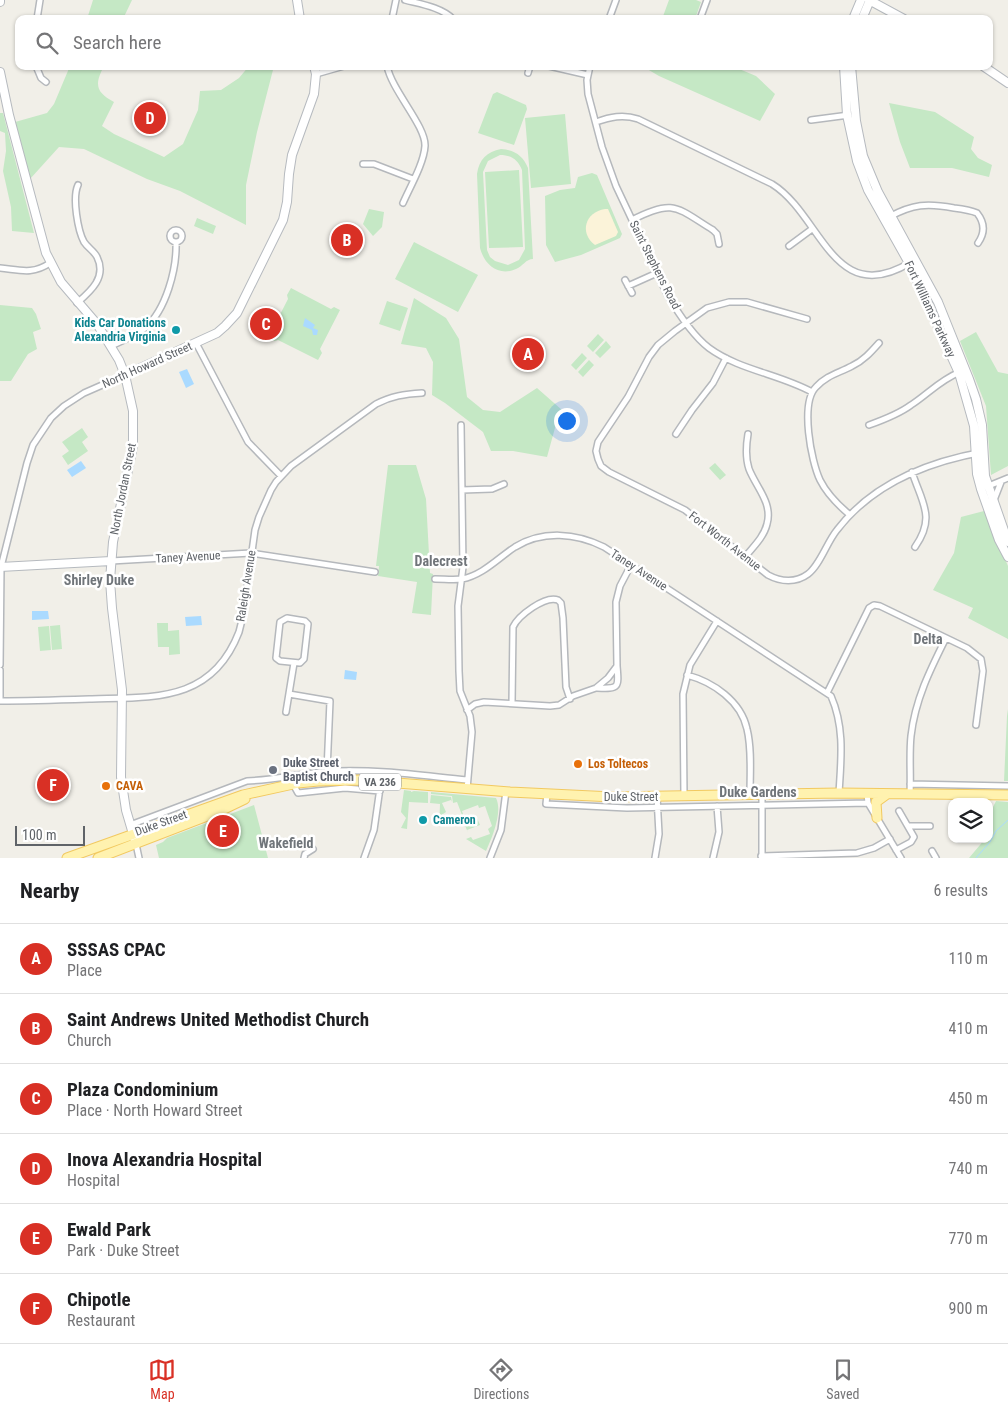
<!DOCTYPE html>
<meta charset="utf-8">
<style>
body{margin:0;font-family:"Roboto Condensed",sans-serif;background:#f2f2f2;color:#202124}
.controls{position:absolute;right:15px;bottom:15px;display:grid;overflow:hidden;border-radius:10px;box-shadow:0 1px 4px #0004}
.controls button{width:45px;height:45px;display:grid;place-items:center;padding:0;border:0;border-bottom:1px solid #e0e0e0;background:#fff;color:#202124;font:25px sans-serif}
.scale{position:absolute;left:15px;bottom:12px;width:70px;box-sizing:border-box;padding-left:5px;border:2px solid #5f6368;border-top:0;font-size:14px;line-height:18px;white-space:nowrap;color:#5f6368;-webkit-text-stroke:4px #fff;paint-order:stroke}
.you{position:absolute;left:566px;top:420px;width:18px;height:18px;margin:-12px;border:4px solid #fff;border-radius:50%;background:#1a73e8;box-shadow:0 0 0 8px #1a73e833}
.badge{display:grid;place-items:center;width:32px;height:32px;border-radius:50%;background:#d93025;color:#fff;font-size:16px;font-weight:700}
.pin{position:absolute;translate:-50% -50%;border:2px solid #fff;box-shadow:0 1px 5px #0006}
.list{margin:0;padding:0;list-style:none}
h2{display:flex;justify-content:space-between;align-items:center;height:65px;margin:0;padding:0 20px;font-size:21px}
h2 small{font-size:16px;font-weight:400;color:#757577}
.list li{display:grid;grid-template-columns:32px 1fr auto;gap:15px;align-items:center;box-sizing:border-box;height:70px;padding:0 20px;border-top:1px solid #e0e0e0}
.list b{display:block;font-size:19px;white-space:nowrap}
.list p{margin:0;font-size:16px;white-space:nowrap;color:#757577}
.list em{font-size:16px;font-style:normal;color:#757577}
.icon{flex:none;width:28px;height:28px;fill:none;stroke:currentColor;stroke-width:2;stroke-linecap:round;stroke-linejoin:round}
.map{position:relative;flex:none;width:1008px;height:858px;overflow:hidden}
.search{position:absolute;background:#fff;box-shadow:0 1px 4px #0004;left:15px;right:15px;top:15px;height:55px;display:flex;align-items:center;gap:12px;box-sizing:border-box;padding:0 18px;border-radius:10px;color:#757577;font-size:19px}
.sheet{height:485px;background:#fff}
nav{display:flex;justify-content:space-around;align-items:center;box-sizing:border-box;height:70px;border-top:1px solid #e0e0e0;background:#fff;font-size:14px;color:#757577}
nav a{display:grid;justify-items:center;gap:2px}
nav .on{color:#d93025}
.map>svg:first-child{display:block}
</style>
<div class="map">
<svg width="1008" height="858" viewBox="0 0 1008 858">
<rect width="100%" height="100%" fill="#f1efe8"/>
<path fill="#c5e8c5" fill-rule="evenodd" d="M93 0H132L123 19H87Z
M669 0H696L701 2 695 19H662Z
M70 66H104C94 85 96 92 114 102L102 126 114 134 164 157 183 144 198 110 200 91 221 90 239 78 249 66H274L257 132 246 185V225L180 191 147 179 84 149 59 147 30 179 15 122 47 113 54 104Z
M642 66H732L756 76 775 94 760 121 659 76Z
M497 92 526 105 527 109 514 145 478 133 493 94Z
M889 103 935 112 974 137 971 149 978 158 992 165 989 177 952 168H910L900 142Z
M0 113H3L34 233 12 231 11 207 3 171 6 151 5 133 0 131Z
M565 114 571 184 531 188 525 118Z
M501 149C515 150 523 156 528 168L533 259C526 259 523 266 516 269 498 277 484 264 480 248L477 174C479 159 487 152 501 149ZM500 155C512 155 518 160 522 170L525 249 519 260 508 265 495 261 490 257 487 250 483 172 488 161Z
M519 170 523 247 489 248 485 172Z
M592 173 597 175 622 234 620 238 581 255 555 262 546 245 545 196 560 190 575 188 578 177Z
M369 209 384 212 382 227 373 236 363 224Z
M197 218 216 226 213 234 194 226Z
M414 242 478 275 458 312 395 279Z
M291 288 331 309 334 307 340 310 320 349 322 353 318 360 278 340 275 341 268 338 288 299 287 295Z
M414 298 446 318 459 339 467 397 483 410 500 412 537 388 562 410 555 428 547 457 513 451H491L483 432 445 403 432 395 433 362 426 348 401 344Z
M387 301 408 308 400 331 379 324Z
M0 305 32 308 36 314 41 329 33 332 37 349 28 354 11 381H0Z
M976 332 998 372 1008 374V466L991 475 986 406 960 341Z
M598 334 604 340 593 352 587 346Z
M606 341 611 347 600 358 595 353Z
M582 353 587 358 576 370 571 365Z
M589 360 594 365 583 377 578 372Z
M82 428 88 437 82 442 88 451 68 465 62 456 69 451 62 442Z
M715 463 726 475 720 480 709 468Z
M388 465H416L426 499 430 573 433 574 431 615 412 613 417 582 378 576 379 566H376Z
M984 511 1008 566V639L968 618 973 608 933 590 954 553 961 517Z
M157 623H168V631L179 630 180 654 169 655V647H158Z
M60 625 62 649 52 650 50 626Z
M49 626 51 650 40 651 38 627Z
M1008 709V781H1004L1007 716Z
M404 790 411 791V792L414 791 428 792V803L409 802 407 829 401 828 406 818 401 812Z
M431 792 496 798C503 812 492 838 486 851L466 839 471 837 473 840 490 834 488 829 492 826 485 806 479 808 478 805 462 811 463 814 462 815 457 802 453 803 452 796 431 794Z
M431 795 451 797 452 802 451 800 442 803 446 812 440 816 439 829 440 804 430 803Z
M996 801 1008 802V858H969L985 839H989L991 811Z
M254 805 268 858H159L156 845 163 842 167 838Z
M477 818 480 825 467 830 468 833 463 820 465 819 467 822Z"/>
<path fill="#fbf3d9" d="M605 209H608L618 232 616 236 595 245C579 233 585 212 605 209Z"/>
<path fill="#aadaff" d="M305 318 315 325 313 328 318 330 317 335H313L312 330 303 326Z
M187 369 194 384 186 388 179 372Z
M81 461 86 468 72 477 67 470Z
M32 611H48L49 619 32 620Z
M201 616 202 625 186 626 185 617Z
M345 670 357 672 356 680 344 679Z"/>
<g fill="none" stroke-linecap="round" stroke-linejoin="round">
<path stroke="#aadaff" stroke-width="1" d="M976 858 990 842 996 831 1008 820"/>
<g stroke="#b5b8bc" stroke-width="8">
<path id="street" d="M405 0C420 4 441 7 453 19
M37 19 40 0
M392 19 396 0
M609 19 616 0
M700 19 707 0
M36 66 41 78 46 82
M387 66C392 91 426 126 425 146 424 163 410 187 403 203
M549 66 588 75
M590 66 587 80 588 94 602 147 616 186 667 294C678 313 692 335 709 348 739 370 779 374 812 392
M528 73 530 66
M316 74 344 66
M811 120 849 115
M596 122C610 117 623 114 638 119L772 184C822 215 833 310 911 262
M363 164H374L413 179
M889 217C913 204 927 203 954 208 962 209 970 210 977 213 985 223 985 233 978 243
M632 220C674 198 677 208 713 230L717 234 719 244
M170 236a6 6 0 1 1 12 0a6 6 0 1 1-12 0Z
M789 246 812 229
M0 268C20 270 32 275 50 263
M625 280 632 293
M628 286 657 273
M77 303C91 291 107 277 97 257 94 251 88 248 84 242 78 231 72 198 78 185
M807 319 747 302H729L707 308 675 331 658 345 649 357 628 397 598 442 596 451 598 459 601 466 609 472 685 510 768 575C781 582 796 583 808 574 820 565 827 542 837 530 873 483 927 462 983 452
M196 343 248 442 281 476
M111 346C122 341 135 336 145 328 166 310 177 269 176 242
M461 425 463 567 458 606 459 671 460 691 470 716 472 732 467 789
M869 425C883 420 899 414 911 405 928 394 940 380 960 372
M676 434 692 410 713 383 726 358
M912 472C922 503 936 517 915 547
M986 487 1008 478
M462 490 492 489 504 484
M994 500 1001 482
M850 515C838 505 827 494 820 480 811 461 800 403 816 387 827 375 839 373 852 366 863 361 871 352 879 343
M745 557C753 547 764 537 767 524 773 503 756 487 749 469 745 457 746 446 748 434
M111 561 251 553 375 572
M435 579C444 579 454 580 462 579 483 575 498 558 515 547 543 530 576 533 604 547L831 696C845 728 841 760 839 793
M287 618 305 621 308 624 304 659 300 663 280 661 276 658 280 622Z
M0 665 1 567 27 463 33 445 51 418 64 406 84 393 125 375
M0 670V701
M687 675C713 682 741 701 747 729 752 749 750 774 750 795
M597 688C619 689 619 688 617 666
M827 693 869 608 874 605 880 606 967 648 981 659 983 671 976 725
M289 694 330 701 327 771
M0 701C31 701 61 700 92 699 155 697 212 702 239 632L243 616 255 530 259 517 271 490 276 482 291 466 376 404C391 396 405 394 422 393
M512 703 513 627C518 616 545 595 558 600L561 603 563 618 566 687 570 699
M467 710 475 704 484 702 550 706 559 705 573 696 596 688 608 678 617 666 616 602 620 586 631 565
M286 712 294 663
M293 784 298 793 345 788 380 791
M910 784 1008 786
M547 794 546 804 627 808 868 803
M867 794 868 803 901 858
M910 794C911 775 909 755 911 736 915 700 930 670 946 638
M684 796 683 694 690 665 717 621
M130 825 247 781C277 780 306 772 336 771 378 769 425 776 467 780
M908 826H930
M136 844 139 858
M896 850 911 842 914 837 899 811
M932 851 936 858
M761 856 857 853 874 848 890 839
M304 858 305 854 313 849
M364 858 374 830 380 788
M490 858 501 830 506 791
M655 858 659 834 657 797
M713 858 719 832 717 806
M762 858V794"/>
</g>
<g stroke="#b6babf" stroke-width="10">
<path id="secondary" d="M297 0 300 19
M869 0 904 19
M0 2V0
M853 19 861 0
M862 19 870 0
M844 66 847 115 857 161 868 190 909 263 959 373 974 426 977 474 981 489 999 540 1008 557
M851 66 856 121 863 156 878 192 938 302 969 379 976 399 982 425 985 476 1008 542
M983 66 1008 83
M0 72 9 115 46 253 61 282 97 324 119 360 125 375 133 411V446L113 542 110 580 112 608 122 690 121 777 126 810 136 844
M125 375 217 333 225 326 237 313 283 220 287 202 289 174 292 155 314 94 316 74 314 66
M0 567 111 561"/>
</g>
<g stroke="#f2c960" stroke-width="11">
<path id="primary" d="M877 818 876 802 887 794
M67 858 243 795 298 783 318 781 360 780 510 792 613 797 839 793 1008 795
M98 858 220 811 245 799"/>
</g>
<use href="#street" stroke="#fff" stroke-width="5"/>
<use href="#secondary" stroke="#fff" stroke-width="8"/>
<use href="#primary" stroke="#fff2af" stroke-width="9"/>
</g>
<g fill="#0f9aa8" stroke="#fff" stroke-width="2">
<circle cx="176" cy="330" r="5"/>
<circle cx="423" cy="820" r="5"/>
</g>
<g fill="#e8710a" stroke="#fff" stroke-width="2">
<circle cx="578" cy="764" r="5"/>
<circle cx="106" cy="786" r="5"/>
</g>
<circle fill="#6b7280" stroke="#fff" stroke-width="2" cx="273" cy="770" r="5"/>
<g text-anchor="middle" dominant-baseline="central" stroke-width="5" stroke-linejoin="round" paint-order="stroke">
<rect fill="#fff" stroke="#8f9295" stroke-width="1" x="359" y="773.5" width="42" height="17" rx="4"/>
<g font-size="11" font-weight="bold" fill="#5f6368">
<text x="380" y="782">VA 236</text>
</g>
<g font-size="12" fill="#5f6368" stroke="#fff">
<text transform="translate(655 265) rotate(63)">Saint Stephens Road</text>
<text transform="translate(930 309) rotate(65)">Fort Williams Parkway</text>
<text transform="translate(147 365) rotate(-24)">North Howard Street</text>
<text transform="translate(123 489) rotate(-79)">North Jordan Street</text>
<text transform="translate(725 541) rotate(38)">Fort Worth Avenue</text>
<text transform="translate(188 557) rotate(-3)">Taney Avenue</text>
<text transform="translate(639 570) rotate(33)">Taney Avenue</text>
<text transform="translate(246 586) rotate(-81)">Raleigh Avenue</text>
<text x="631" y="797">Duke Street</text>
<text transform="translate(161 823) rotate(-20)">Duke Street</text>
</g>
<g font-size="12" font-weight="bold" fill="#0d838f" stroke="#fff" text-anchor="end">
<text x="166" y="323">Kids Car Donations<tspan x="166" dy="14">Alexandria Virginia</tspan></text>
<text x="433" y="820" text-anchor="start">Cameron</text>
</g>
<g font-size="12" font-weight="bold" fill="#5b616d" stroke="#fff" text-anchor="start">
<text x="283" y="763">Duke Street<tspan x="283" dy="14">Baptist Church</tspan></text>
</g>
<g font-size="12" font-weight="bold" fill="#c56008" stroke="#fff" text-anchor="start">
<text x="588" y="764">Los Toltecos</text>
<text x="116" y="786">CAVA</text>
</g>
<g font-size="14" font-weight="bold" fill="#70757a" stroke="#fff">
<text x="441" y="561">Dalecrest</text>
<text x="99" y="580">Shirley Duke</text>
<text x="928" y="639">Delta</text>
<text x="758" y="792">Duke Gardens</text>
<text x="286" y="843">Wakefield</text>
</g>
</g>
</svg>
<div class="controls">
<button><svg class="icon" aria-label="layers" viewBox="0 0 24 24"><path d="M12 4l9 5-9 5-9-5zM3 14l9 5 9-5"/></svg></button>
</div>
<div class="scale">100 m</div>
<div class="you"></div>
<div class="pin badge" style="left:528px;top:354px">A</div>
<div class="pin badge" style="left:347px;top:240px">B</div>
<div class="pin badge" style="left:266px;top:324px">C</div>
<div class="pin badge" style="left:150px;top:118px">D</div>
<div class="pin badge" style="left:223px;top:831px">E</div>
<div class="pin badge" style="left:53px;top:785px">F</div>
<div class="search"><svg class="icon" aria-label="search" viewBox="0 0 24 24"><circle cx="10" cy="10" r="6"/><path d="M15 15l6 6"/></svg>Search here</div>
</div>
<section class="sheet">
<h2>Nearby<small>6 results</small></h2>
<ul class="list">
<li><span class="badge">A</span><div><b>SSSAS CPAC</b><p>Place</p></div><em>110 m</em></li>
<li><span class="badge">B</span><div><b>Saint Andrews United Methodist Church</b><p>Church</p></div><em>410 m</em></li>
<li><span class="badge">C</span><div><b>Plaza Condominium</b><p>Place · North Howard Street</p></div><em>450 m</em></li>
<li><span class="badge">D</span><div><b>Inova Alexandria Hospital</b><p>Hospital</p></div><em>740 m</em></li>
<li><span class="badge">E</span><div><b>Ewald Park</b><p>Park · Duke Street</p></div><em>770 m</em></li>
<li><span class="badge">F</span><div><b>Chipotle</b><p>Restaurant</p></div><em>900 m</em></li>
</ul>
</section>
<nav>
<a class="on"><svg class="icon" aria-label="map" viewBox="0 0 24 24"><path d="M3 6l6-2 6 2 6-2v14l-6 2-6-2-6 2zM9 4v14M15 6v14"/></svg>Map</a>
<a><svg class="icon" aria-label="directions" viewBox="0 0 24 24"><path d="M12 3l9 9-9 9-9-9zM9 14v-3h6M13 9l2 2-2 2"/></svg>Directions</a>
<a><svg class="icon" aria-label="saved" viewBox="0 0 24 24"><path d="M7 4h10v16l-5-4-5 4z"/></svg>Saved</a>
</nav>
